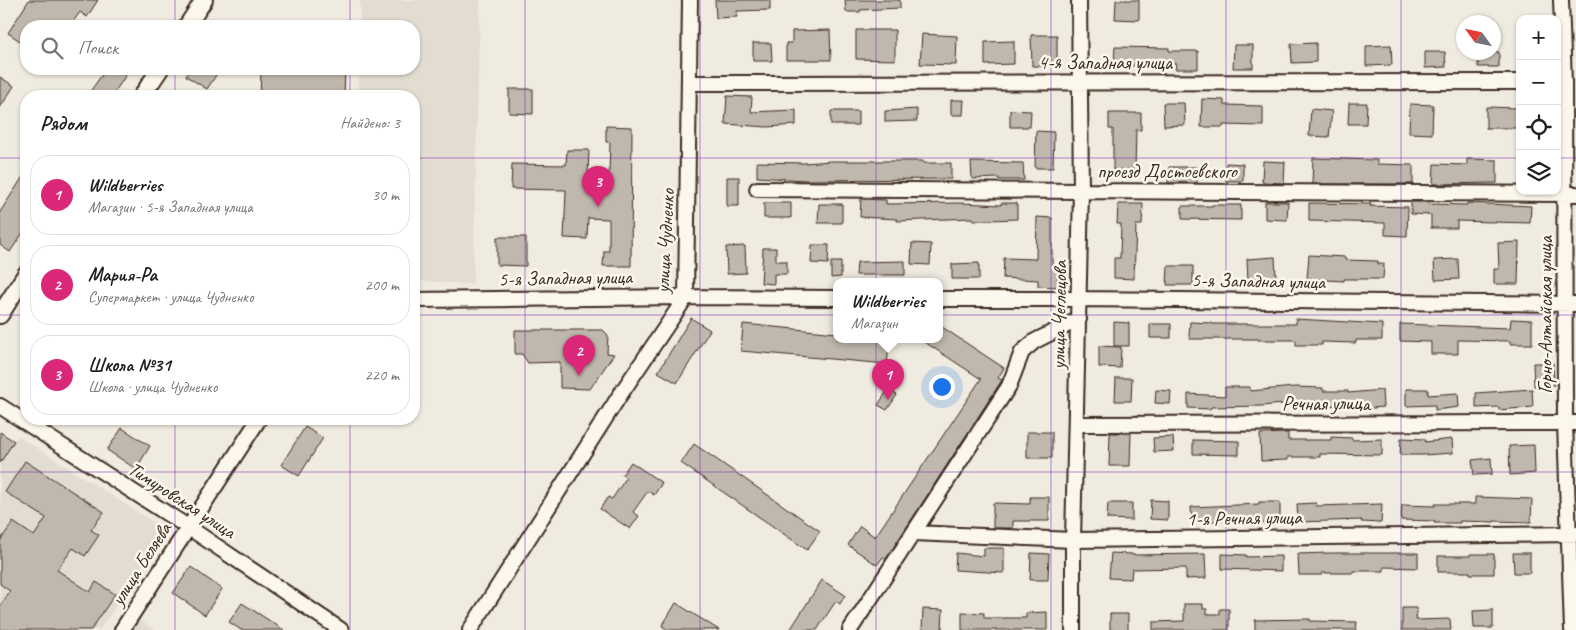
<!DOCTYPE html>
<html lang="ru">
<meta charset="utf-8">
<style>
body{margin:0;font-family:Caveat,sans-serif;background:#f6f6f6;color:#202124}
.controls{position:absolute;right:15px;top:15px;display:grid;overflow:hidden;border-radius:10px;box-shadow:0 1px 4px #0004}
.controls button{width:45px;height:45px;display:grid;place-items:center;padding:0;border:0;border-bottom:1px solid #e0e0e0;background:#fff;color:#202124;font:25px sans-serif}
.compass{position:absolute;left:1456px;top:15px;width:45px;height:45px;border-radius:50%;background:#fff;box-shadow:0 1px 4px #0004;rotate:303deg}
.you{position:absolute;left:941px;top:386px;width:18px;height:18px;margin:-12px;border:4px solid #fff;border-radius:50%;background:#1a73e8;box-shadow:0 0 0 8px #1a73e833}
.badge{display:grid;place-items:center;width:32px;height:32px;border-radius:50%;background:#db2777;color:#fff;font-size:16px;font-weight:700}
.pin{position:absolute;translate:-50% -41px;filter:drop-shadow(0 1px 2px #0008)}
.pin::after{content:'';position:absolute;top:26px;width:18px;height:15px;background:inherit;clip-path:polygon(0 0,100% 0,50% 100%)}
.popup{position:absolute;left:833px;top:278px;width:110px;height:65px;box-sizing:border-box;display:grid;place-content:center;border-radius:10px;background:#fff;filter:drop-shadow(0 1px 4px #0005);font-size:16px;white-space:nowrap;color:#757577}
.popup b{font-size:19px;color:#202124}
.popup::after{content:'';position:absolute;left:50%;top:100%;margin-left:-10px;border:10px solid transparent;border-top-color:#fff}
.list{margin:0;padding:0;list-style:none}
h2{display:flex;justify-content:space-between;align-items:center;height:65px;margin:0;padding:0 20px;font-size:21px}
h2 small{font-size:16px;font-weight:400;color:#757577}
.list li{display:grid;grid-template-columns:32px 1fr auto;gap:15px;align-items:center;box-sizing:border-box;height:80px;margin:0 10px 10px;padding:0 10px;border:1px solid #e0e0e0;border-radius:20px}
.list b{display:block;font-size:19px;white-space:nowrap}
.list p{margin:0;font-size:16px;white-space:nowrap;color:#757577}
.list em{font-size:16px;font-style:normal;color:#757577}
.icon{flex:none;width:28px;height:28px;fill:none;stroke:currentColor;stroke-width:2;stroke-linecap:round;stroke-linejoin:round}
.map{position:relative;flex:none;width:1576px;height:630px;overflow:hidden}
.search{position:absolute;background:#fff;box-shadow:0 1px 4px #0004;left:20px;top:20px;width:400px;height:55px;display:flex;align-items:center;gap:12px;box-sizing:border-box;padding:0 18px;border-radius:20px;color:#757577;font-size:19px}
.panel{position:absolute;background:#fff;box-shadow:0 1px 4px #0004;left:20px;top:90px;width:400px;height:335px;border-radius:20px}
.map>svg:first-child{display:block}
</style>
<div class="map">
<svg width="1576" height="630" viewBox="0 0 1576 630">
<rect width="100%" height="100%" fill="#f0ebe0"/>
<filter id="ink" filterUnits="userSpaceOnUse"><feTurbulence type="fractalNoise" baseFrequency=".02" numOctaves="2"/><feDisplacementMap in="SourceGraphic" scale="10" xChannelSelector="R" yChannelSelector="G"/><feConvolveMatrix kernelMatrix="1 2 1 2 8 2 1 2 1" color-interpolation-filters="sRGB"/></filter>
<g filter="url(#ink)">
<path fill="#e2dcd1" d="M360 0H480L473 284 414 281V96H359V69H414V26H360Z
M0 432 14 441 18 436 166 530 100 630H0Z
M138 619 155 630H131Z"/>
<path fill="#c0b8ad" stroke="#3b2a1e" d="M29 0H98L87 17 80 12 70 26H55L43 19 38 26H26V45L8 33Z
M715 0H770V10L737 11V17L716 18Z
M845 0H900V8L860 10V12H846Z
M1116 0H1139V20L1115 19Z
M830 30 831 60H786V43H792V31Z
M856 30H895V60L856 59Z
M922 34 957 36 956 65 920 64Z
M1031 35H1057V66H1032Z
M1014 41V64L985 65V42Z
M753 43H771L772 61H753Z
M1316 43V62L1292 63 1291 44Z
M1234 45H1253V68H1233Z
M1391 45 1392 65 1366 66V46Z
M1115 47 1169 48V51H1198V69H1175L1176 63H1135V66L1114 65Z
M1425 52H1445L1446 67 1425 68Z
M1478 52H1499V67H1478Z
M106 69H122L128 72 112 96H87Z
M190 69H220L207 89 186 76Z
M265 69H345L344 96H260L261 72Z
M0 77 14 86 0 108Z
M509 89H533V114L509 113Z
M727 96 752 97 751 112 796 110V125L767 127 725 124Z
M1202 99 1224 100V105L1263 106V126L1223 125V127H1201Z
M951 100H964L963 115H951Z
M1163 103H1184L1185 125 1164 126Z
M1349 103H1367L1366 124H1348Z
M1410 104 1433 105 1432 134 1409 133Z
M1486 107 1518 108 1517 128H1486Z
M917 109V121L885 122V111Z
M1311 109 1332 111 1329 137 1309 136Z
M1010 110 1031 111 1030 127H1010Z
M831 111H858V125H831Z
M1109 113H1141V130H1136L1135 170H1113V129H1109Z
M606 126 632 127 631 266H603L604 251H609V219L588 218 587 239 564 238 566 190 511 189 512 164 566 165 567 150H589L588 174H609L610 142H606Z
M1036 131 1054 132 1053 168H1035Z
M1313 158 1377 160V164L1413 165V184H1312Z
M1467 159 1497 160V183L1433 184 1434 164 1467 165Z
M831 161H923V163H951V179L804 180 757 177V162L804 163Z
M1263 161 1285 162 1284 183 1262 182Z
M971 162 1023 163 1024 180H999V178L972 179Z
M1226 163 1243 164V181H1226Z
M1169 167H1197V183H1168Z
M26 172V228L10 252 0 245V212Z
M727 177H739V206H727Z
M861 199 886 200V204L962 203 1001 205V203H1017V219L988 220H973V218L897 221V219L860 217Z
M1265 202H1288L1287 220 1265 219Z
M1411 202H1428V204L1467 205V203L1531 206 1530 223 1457 221V228H1431V215L1411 214Z
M764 203H791V218H764Z
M1309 203 1371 204 1370 206 1408 207 1407 236 1385 235V223L1309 221Z
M819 204H842V223H818Z
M1118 204H1143L1142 225H1136L1134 279 1114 278V258H1120L1121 224H1117Z
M1212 205H1241V220L1182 219V206H1212Z
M1037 217 1052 218V266H1058L1057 287 1038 286V280L1003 278 1004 258 1036 259Z
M497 237H526V266L497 265Z
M1519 242 1518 284H1494V269H1499L1498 243Z
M912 243 931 244 930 265 911 264Z
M812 245H829L828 264 811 263Z
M745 246 746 273 727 274 726 247Z
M763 248H776V261H787V274H774V284L761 283Z
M1309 255 1345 257V260L1378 261V264H1384L1383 279H1344V281L1307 279Z
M1275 257 1276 279 1248 281 1247 259Z
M1458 259 1459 279 1435 280 1434 260Z
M905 261V275H856L857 262Z
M831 262H841V277L831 278Z
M979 263V279H952V264Z
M1168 266H1193V285H1167Z
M691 318 710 330 677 383 658 372Z
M1296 319 1382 324V340H1356V343L1322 342V345H1296V340H1258V339H1190L1189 336 1190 322 1212 323V324H1296Z
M1511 319 1532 320V344H1510V341L1458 340V354H1431V342L1400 341V324L1510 328Z
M1114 322 1129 323V346H1114Z
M743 324 837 333V339H890L887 364 741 351Z
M1150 324H1171V338H1150Z
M939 325 1004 368 998 378 1002 380 886 559 883 557 877 565 848 545 860 526 875 537 981 379 920 339H939Z
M515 330H603L608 335 607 353 614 354 590 389 560 388V362L528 363 522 354H515Z
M1099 346 1121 347 1120 368 1099 367Z
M1533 363H1553L1554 385 1534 386Z
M1116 378H1132L1131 401H1115Z
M1225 387H1250V391L1295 387 1323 388V391H1348V393L1382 390 1383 407 1362 409V405L1294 406V403L1262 406 1211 407 1210 409 1188 408V394L1225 396Z
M1406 389H1428V395L1458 393 1459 407 1435 410V405L1406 406Z
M1532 389 1533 407 1499 410V407L1476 408V393Z
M888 390 897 395 887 410 878 405Z
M1156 390 1171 391 1170 404 1155 403Z
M305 427 323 438 299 476 281 465Z
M122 428 150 446 136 469 107 450Z
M0 432 14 441 0 463Z
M1027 432H1052V458H1027Z
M1110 433H1131L1130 466H1109Z
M1288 433V440H1331V437L1352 438V440L1382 439V455L1320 454V457H1288V460L1261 461 1260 434Z
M1173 437 1174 451 1154 452 1153 438Z
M1401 438 1425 439V442L1452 439 1453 453 1423 455H1400Z
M1193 440 1239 441V455L1193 454Z
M694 444 820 531 807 550 681 463Z
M1534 445 1535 473 1510 475 1509 446Z
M1491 458 1492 474 1474 475 1472 460Z
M25 461 104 512 91 530 99 535 85 556 73 548 57 570 90 592 96 582 115 594 91 630H0V606L10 591 0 584V541L13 522 34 536 46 518 5 492Z
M631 462 662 483 654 495 648 491 633 512 639 516 630 529 600 509 608 497 612 499 626 478 622 475Z
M1030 497H1049V521H1013V528H993V503L1030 504Z
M1475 497 1532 499 1531 522 1494 521V522L1460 521V523H1434L1435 521 1401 520 1402 505 1435 506V504H1475Z
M1151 500 1168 501V520L1150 519Z
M1259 502H1280V523H1259V519L1192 522 1191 507 1259 504Z
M1108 503H1132V520L1107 519Z
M1316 503V506L1382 504 1381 523 1361 522 1362 520 1298 522 1297 504Z
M984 548H1004V573L955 570 956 553 984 556Z
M1031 553 1049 554 1048 580H1030Z
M1111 553 1132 554V555L1205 554 1206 578 1186 579V568L1132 569 1131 579 1109 578Z
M1329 553H1418V568L1384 567V571H1353V573H1322V575H1299L1298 554Z
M1513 553H1530V573H1514Z
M1222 554 1246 555V557L1281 556V571L1222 569Z
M1470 554H1494V574H1470V572H1438V556H1470Z
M191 567 222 589 205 615 173 593Z
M822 580 845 595 840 604 836 601 817 630H790Z
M242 603 284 630H241L229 622Z
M676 603 719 630H668L662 626Z
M1184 604H1203V609H1207V614H1220V609H1229V630H1153V622L1184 621Z
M1402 608H1417L1416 620 1450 619 1451 630H1402Z
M923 609 943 610 942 630H922Z
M1493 610V628H1474L1473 611Z
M962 612 984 613V618H1026V613L1047 612V630H962Z
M1110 614H1128V630H1110Z
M1310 619V621L1357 622 1356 630H1255V620Z"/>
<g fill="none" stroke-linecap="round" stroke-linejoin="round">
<g stroke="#3b2a1e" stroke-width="18">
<path id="minor" d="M1561 0 1564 82 1565 423 1572 630
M689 83 1520 82
M757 189 1576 194
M939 299H1078L1576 304
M414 300 686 297 837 298
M0 406 188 527 341 630
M1077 424 1576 423
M913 533 1073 540 1576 534
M122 630 259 419
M470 630 620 395 686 297 690 0
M850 630 1009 386 1022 352 1035 341 1079 319
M1073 630V540L1081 191 1079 0"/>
</g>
<g stroke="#3b2a1e" stroke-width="20">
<path id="tertiary" d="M187 26 204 0
M142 96 160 69
M0 315 26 274"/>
</g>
<use href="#minor" stroke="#fbf7ec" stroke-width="14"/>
<use href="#tertiary" stroke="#fbf7ec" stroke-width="16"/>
</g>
</g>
<path fill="none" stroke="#7b2cbf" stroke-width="1" stroke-opacity="0.55" d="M175 0V26M350 0V26M525 0V630M700 0V630M876 0V630M1051 0V630M1226 0V630M1401 0V630M175 69V96M350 69V96M0 158H26M414 158H1520M1557 158H1576M0 315H26M414 315H1576M175 419V630M350 419V630M0 472H1576"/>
<g text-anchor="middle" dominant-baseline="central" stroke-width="5" stroke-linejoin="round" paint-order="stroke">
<g font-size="20" fill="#3b2a1e" stroke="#fbf7ec">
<text x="1105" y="62">4-я Западная улица</text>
<text x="1167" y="171">проезд Достоевского</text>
<text transform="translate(665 241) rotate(-87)">улица Чудненко</text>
<text transform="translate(565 278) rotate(-1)">5-я Западная улица</text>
<text transform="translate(1258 281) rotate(1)">5-я Западная улица</text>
<text transform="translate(1059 315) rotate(-89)">улица Чеглецова</text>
<text transform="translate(1545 315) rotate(-90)">Горно-Алтайская улица</text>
<text x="1326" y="403">Речная улица</text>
<text transform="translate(182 500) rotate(33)">Тимуровская улица</text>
<text transform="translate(1244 518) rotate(-1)">1-я Речная улица</text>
<text transform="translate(141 564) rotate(-57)">улица Беляева</text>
</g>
</g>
</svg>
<div class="controls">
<button>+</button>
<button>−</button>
<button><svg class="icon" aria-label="locate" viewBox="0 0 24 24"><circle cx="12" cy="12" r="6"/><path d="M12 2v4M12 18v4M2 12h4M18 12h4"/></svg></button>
<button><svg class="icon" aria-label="layers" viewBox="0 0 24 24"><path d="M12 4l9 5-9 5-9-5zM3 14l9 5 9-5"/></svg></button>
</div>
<svg class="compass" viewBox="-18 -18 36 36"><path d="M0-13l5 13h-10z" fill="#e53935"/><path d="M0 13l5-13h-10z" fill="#757577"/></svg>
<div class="you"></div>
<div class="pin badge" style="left:888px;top:400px">1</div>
<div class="popup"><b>Wildberries</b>Магазин</div>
<div class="pin badge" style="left:579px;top:376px">2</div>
<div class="pin badge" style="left:598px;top:207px">3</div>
<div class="search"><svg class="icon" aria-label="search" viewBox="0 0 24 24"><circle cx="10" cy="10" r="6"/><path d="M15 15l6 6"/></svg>Поиск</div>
<section class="panel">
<h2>Рядом<small>Найдено: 3</small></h2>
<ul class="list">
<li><span class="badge">1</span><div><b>Wildberries</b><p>Магазин · 5-я Западная улица</p></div><em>30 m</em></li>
<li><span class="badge">2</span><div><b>Мария-Ра</b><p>Супермаркет · улица Чудненко</p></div><em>200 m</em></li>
<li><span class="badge">3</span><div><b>Школа №31</b><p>Школа · улица Чудненко</p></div><em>220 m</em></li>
</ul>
</section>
</div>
